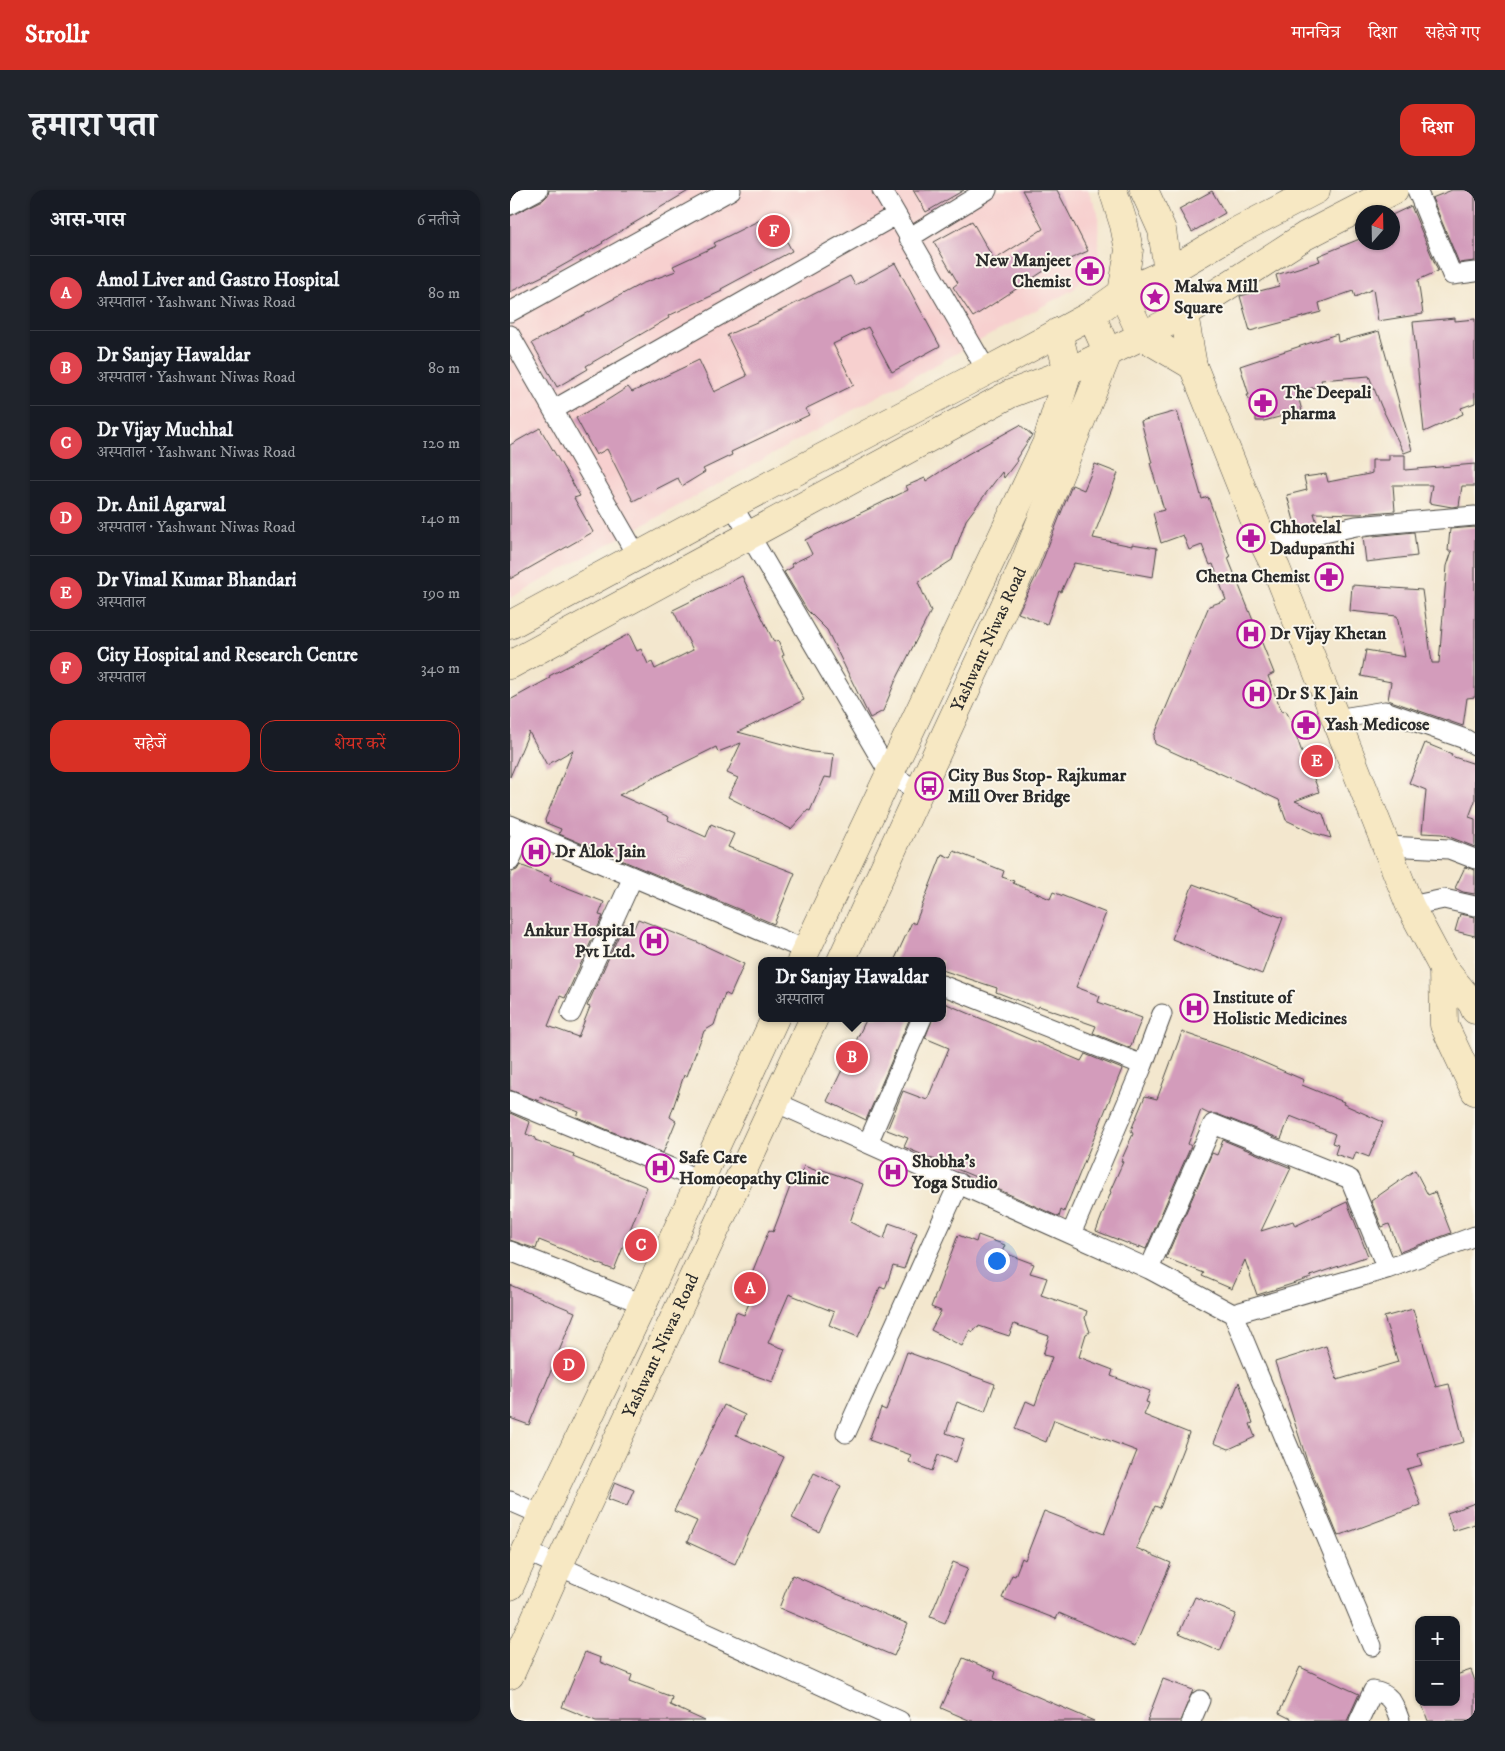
<!DOCTYPE html>
<html lang="hi">
<meta charset="utf-8">
<style>
body{margin:0;font-family:"IM FELL DW Pica","Noto Serif Devanagari",serif;background:#20242c;color:#f1f3f6}
.controls{position:absolute;right:15px;bottom:15px;display:grid;overflow:hidden;border-radius:10px;box-shadow:0 1px 4px #0004}
.controls button{width:45px;height:45px;display:grid;place-items:center;padding:0;border:0;border-bottom:1px solid #363941;background:#171b24;color:#f1f3f6;font:25px sans-serif}
.compass{position:absolute;left:845px;top:15px;width:45px;height:45px;border-radius:50%;background:#171b24;box-shadow:0 1px 4px #0004;rotate:20deg}
.you{position:absolute;left:486px;top:1070px;width:18px;height:18px;margin:-12px;border:4px solid #fff;border-radius:50%;background:#1a73e8;box-shadow:0 0 0 8px #1a73e833}
.badge{display:grid;place-items:center;width:32px;height:32px;border-radius:50%;background:#d93025;color:#fff;font-size:16px;font-weight:700}
.pin{position:absolute;translate:-50% -50%;border:2px solid #fff;box-shadow:0 1px 5px #0006}
.popup{position:absolute;left:248px;top:767px;width:188px;height:65px;box-sizing:border-box;display:grid;place-content:center;border-radius:10px;background:#171b24;filter:drop-shadow(0 1px 4px #0005);font-size:16px;white-space:nowrap;color:#9ea1a6}
.popup b{font-size:19px;color:#f1f3f6}
.popup::after{content:'';position:absolute;left:50%;top:100%;margin-left:-10px;border:10px solid transparent;border-top-color:#171b24}
.list{margin:0;padding:0;list-style:none}
h2{display:flex;justify-content:space-between;align-items:center;height:65px;margin:0;padding:0 20px;font-size:21px}
h2 small{font-size:16px;font-weight:400;color:#9ea1a6}
.list li{display:grid;grid-template-columns:32px 1fr auto;gap:15px;align-items:center;box-sizing:border-box;height:75px;padding:0 20px;border-top:1px solid #363941}
.list b{display:block;font-size:19px;white-space:nowrap}
.list p{margin:0;font-size:16px;white-space:nowrap;color:#9ea1a6}
.list em{font-size:16px;font-style:normal;color:#9ea1a6}
.actions{display:flex;gap:10px;padding:15px 20px}
.actions a{flex:1;padding:11px 0;border:1px solid #d93025;border-radius:15px;text-align:center;font-size:18px;color:#d93025}
.actions .main{background:#d93025;color:#fff}
.map{position:relative;flex:none;width:965px;height:1531px;overflow:hidden;border-radius:15px}
header{display:flex;align-items:center;gap:30px;box-sizing:border-box;height:70px;padding:0 25px;background:#d93025;color:#fff}
header strong{font-size:24px}
nav{display:flex;gap:28px;margin-inline-start:auto;font-size:18px}
.intro{display:flex;align-items:center;justify-content:space-between;box-sizing:border-box;height:120px;padding:0 30px}
h1{margin:0;font-size:35px}
.button{padding:12px 22px;border-radius:15px;background:#d93025;color:#fff;font-size:18px;font-weight:700}
main{display:flex;gap:30px;padding:0 30px}
aside{flex:1;background:#171b24;border-radius:15px;box-shadow:0 1px 4px #0004}
.map>svg:first-child{display:block}
</style>
<header>
<strong>Strollr</strong>
<nav><a>मानचित्र</a><a>दिशा</a><a>सहेजे गए</a></nav>
</header>
<div class="intro"><h1>हमारा पता</h1><a class="button">दिशा</a></div>
<main>
<aside>
<h2>आस-पास<small>6 नतीजे</small></h2>
<ul class="list">
<li><span class="badge" style="background:#e0444e">A</span><div><b>Amol Liver and Gastro Hospital</b><p>अस्पताल · Yashwant Niwas Road</p></div><em>80 m</em></li>
<li><span class="badge" style="background:#e0444e">B</span><div><b>Dr Sanjay Hawaldar</b><p>अस्पताल · Yashwant Niwas Road</p></div><em>80 m</em></li>
<li><span class="badge" style="background:#e0444e">C</span><div><b>Dr Vijay Muchhal</b><p>अस्पताल · Yashwant Niwas Road</p></div><em>120 m</em></li>
<li><span class="badge" style="background:#e0444e">D</span><div><b>Dr. Anil Agarwal</b><p>अस्पताल · Yashwant Niwas Road</p></div><em>140 m</em></li>
<li><span class="badge" style="background:#e0444e">E</span><div><b>Dr Vimal Kumar Bhandari</b><p>अस्पताल</p></div><em>190 m</em></li>
<li><span class="badge" style="background:#e0444e">F</span><div><b>City Hospital and Research Centre</b><p>अस्पताल</p></div><em>340 m</em></li>
</ul>
<div class="actions"><a class="main">सहेजें</a><a>शेयर करें</a></div>
</aside>
<div class="map">
<svg width="965" height="1531" viewBox="0 0 965 1531">
<rect width="100%" height="100%" fill="#fbf7ec"/>
<filter id="ink" filterUnits="userSpaceOnUse"><feTurbulence type="fractalNoise" baseFrequency=".02" numOctaves="2"/><feDisplacementMap in="SourceGraphic" scale="10" xChannelSelector="R" yChannelSelector="G"/><feConvolveMatrix kernelMatrix="1 2 1 2 8 2 1 2 1" color-interpolation-filters="sRGB"/></filter>
<filter id="wash" filterUnits="userSpaceOnUse"><feTurbulence type="fractalNoise" baseFrequency=".0096" numOctaves="4" result="noise"/><feDisplacementMap in="SourceGraphic" scale="20" xChannelSelector="R" yChannelSelector="G"/><feGaussianBlur stdDeviation="1.12" result="paint"/><feColorMatrix in="noise" values="0 0 0 0 0 0 0 0 0 0 0 0 0 0 0 0 0 1.4 0 .05"/><feComposite in="paint" operator="in"/></filter>
<g filter="url(#wash)">
<rect width="100%" height="100%" fill="#f3e7ce"/>
<path fill="#f7d0cf" d="M0 0H578L588 23 589 64 564 99 0 408Z"/>
<g id="blocks">
<path fill="#d39cbb" d="M39 0H180L92 52 93 53 43 81 0 102V26L33 10 38 5Z
M403 0H454L416 22Z
M512 0H547L578 61 537 79 463 127 443 97 448 93 424 52 462 31 484 70 533 39Z
M942 0H965V71L949 73 922 8Z
M702 1 715 23 682 42 669 19Z
M901 16 928 81 908 90 913 124 868 131 863 99 845 107 843 101 809 113 811 122 740 141 730 106 769 96 766 85 810 71 808 66 852 48V52H882V25Z
M262 24 282 61 211 99 212 101 158 126 159 128 76 176 78 179 47 197 22 153 131 94 166 81 163 76 206 56 204 53Z
M385 73 430 156 382 182 358 137 323 154 344 195 295 219 299 225 221 262 222 265 193 279 195 282 172 296 168 288 123 311 97 259 86 265 66 228 99 209 118 197 122 202 189 170 204 202 237 186 217 145 256 128 340 86 345 95Z
M945 128V131L965 129V213L951 218 953 224 914 242 903 132Z
M869 141 902 260 894 263 871 216 859 186 811 190 813 195 787 202 792 221 754 231H746V225L737 205H739L730 176 827 144 828 152Z
M667 221 692 309 698 307 720 367 718 368 764 483 758 486 764 502 772 522 776 521 781 531 794 568 796 567 809 602 785 611 813 624 821 648 803 643 776 630 769 610 645 554 644 546 699 416 716 410 703 374 700 375 692 355 679 360 673 345 651 353 643 323 654 320 640 273H642L631 231Z
M510 235 522 245 506 269 507 271 494 288 492 282 456 330 442 370 408 392 421 421 385 492 373 521 360 528 317 440 297 420 274 382 283 377 281 374 302 364 295 350 398 300 396 296 415 288 416 291 456 265Z
M30 238 70 306 64 308 83 342 0 389V255Z
M879 265H895V280L965 274V296H952L949 316 942 317 919 313 922 295H883L885 321 850 324 804 323 807 333 786 338 777 305 797 300 794 287 816 284 818 292 859 284 862 283V270H879Z
M585 274 608 283 583 348 622 356V354L647 358 643 387 564 373 551 402 549 401 537 434 508 423 528 382 562 295 574 300Z
M965 337V507L957 508 953 536 878 510 881 492 851 486 856 460 895 467 887 426 840 421 842 395 912 400 922 473H929L937 376 942 361H938L940 339Z
M904 342 907 366 856 372 853 347Z
M232 386 264 452 268 450 274 465 272 466 294 510 228 542 302 562 324 564 321 588 315 587 300 621 298 620 281 639 218 607 228 588 217 583 231 553 208 562 206 557 109 605 159 627 158 630 196 647 201 634 224 644 218 657 285 683 264 734 49 644 51 639 36 633 35 630 63 560 37 575 19 542 0 587V510L40 488 39 486 119 444 127 461 131 459 138 474 142 472 145 479 183 460 163 420Z
M915 553 942 564 941 566 965 574V611L959 627 965 629V657L932 644 912 643 916 600 899 593Z
M444 661 494 681 492 687 504 691 503 693 540 709 543 702 596 723 566 797 590 806 588 812 632 828 620 858 583 843 586 836 529 816 528 818 486 802 487 798 432 780V771H384L402 732 405 734 432 664 441 668Z
M10 675 41 687 40 691 94 712 89 725 93 726 55 808 50 806 38 836 68 847 80 817 77 816 114 734 124 738 128 729 187 752 234 774 220 806 215 803 204 835 194 841 177 886 174 885 160 927 166 931 153 963 67 927 69 922 30 907 29 911 0 900V686L2 682 7 680Z
M955 677 965 680V704L953 702 945 698Z
M683 694 773 728 752 784 662 749Z
M950 724 965 727V746L945 741Z
M432 812 571 871 575 864 612 879 554 1022 551 1020 549 1027 483 997 467 989 468 988 394 957 398 948 377 940 393 901 417 910 439 858 415 848 423 828H432Z
M357 828H400L356 930 317 911Z
M672 842 727 861 794 890 792 895 834 912 833 914 873 932 859 967 846 962 843 970 825 964 828 955 822 953 825 944 780 926 771 949 707 924H699L691 920 678 954 681 956 636 1059 629 1056V1058L586 1041 601 1002 600 1001 613 972 611 971 623 944 621 940 635 906 647 909Z
M0 923 20 932 16 944 26 948 25 950 64 964 63 967 137 997 104 1080 29 1050 26 1059 0 1050Z
M713 950 781 978 751 1041 783 1031 785 1036 837 1012 858 1066 800 1086 801 1088 747 1105 735 1070 722 1099 692 1086 694 1083 656 1068 702 963 707 965Z
M294 976 310 982V979L353 994 340 1032 374 1049 379 1033 407 1043 394 1079 383 1076 375 1099 370 1097 348 1147 319 1135 324 1122 279 1104 258 1153 275 1159 263 1192 210 1173 226 1122 234 1125 248 1092 240 1088 259 1040 263 1042 283 989 288 991Z
M905 980 918 1005 925 1002 941 1043 890 1062 879 1034 872 1037 861 1011Z
M448 1045 466 1052 468 1045 495 1055 492 1062 524 1074 520 1083 537 1088 531 1105 577 1121 575 1128 580 1142 576 1144 569 1167 603 1180 601 1186 640 1201 636 1212 639 1213 634 1225 679 1243 650 1318 645 1316 626 1358 661 1373 625 1456 549 1423 546 1429 492 1408 502 1385 505 1386 512 1368 515 1370 534 1321 594 1344 627 1261 544 1230 536 1252 505 1239 516 1211 525 1215 542 1167 533 1165 539 1146 504 1134 499 1146 469 1136 468 1138 466 1137 463 1142 460 1140 452 1156 421 1140 431 1121 421 1117Z
M0 1095 65 1122 19 1235 0 1228Z
M903 1119 926 1197 939 1194 954 1252 908 1264 912 1275 897 1279 911 1315 828 1346 796 1268 765 1172 816 1156 827 1190 888 1172 874 1127Z
M397 1162 485 1194 475 1222 447 1212 436 1243 454 1249 446 1272 428 1265 422 1281 399 1272 401 1265 359 1250 371 1218 376 1220Z
M729 1192 743 1233 740 1234 745 1247 719 1259 704 1253Z
M214 1215 235 1225 226 1245 274 1267 225 1374 177 1352 187 1331 164 1321Z
M304 1283 331 1296 309 1342 282 1328Z
M105 1292 124 1300 117 1316 98 1309Z
M965 1313V1334L943 1341 937 1323Z
M443 1372 458 1378 435 1433 420 1427Z
M282 1385 398 1434 384 1466 269 1418Z
M685 1407 726 1424 710 1461 669 1443Z
M75 1462 91 1468 90 1472 122 1485 120 1491 162 1507 160 1515 195 1531H86L52 1517Z
M453 1468 486 1482 484 1488 584 1531H461L431 1518Z
M790 1477 849 1504 837 1531H785L769 1523Z
M961 1480 965 1491V1531H918L911 1512H946V1485Z
M653 1489 683 1500 670 1531H637Z"/>
</g>
</g>
<g filter="url(#ink)">
<use href="#blocks" fill-opacity="0" stroke="#494743" stroke-width="1"/>
<g fill="none" stroke-linecap="round" stroke-linejoin="round">
<g stroke="#494743" stroke-width="21">
<path id="street" d="M372 0 477 181
M907 0 942 85 965 82
M0 15 28 0
M399 48 477 0
M0 122 221 0
M0 145 127 366
M43 220 386 25
M222 315 379 583 409 602
M755 356 846 336 965 326
M826 529 875 521 955 549 965 555
M0 635 296 760
M877 656 939 659 965 669
M0 671 13 641
M900 716 934 709 965 716
M432 795 633 875 561 1044
M61 823 123 687
M633 875 652 824
M0 911 190 990
M265 912 639 1079 723 1124 877 1079 965 1046
M358 953 412 828
M0 1061 133 1114
M639 1079 703 934 840 989 877 1079
M723 1124 862 1456
M336 1243 449 993
M0 1311 32 1325
M16 1361 390 1531
M681 1531 690 1510
M849 1531 863 1501C882 1504 884 1515 890 1531"/>
</g>
<g stroke="#494743" stroke-width="29">
<g id="secondary">
<path d="M634 0 652 40 658 82 729 40 806 0"/>
<path d="M884 0 795 46 674 124 683 176 755 356 766 378 900 716 933 778 962 813 965 820"/>
<path d="M0 435 222 315 477 181 581 125 612 103 658 82 674 124 632 146 612 103 619 60 614 35 603 0"/>
<path d="M0 475 500 204 558 182 632 146 683 176"/>
<path d="M291 771 536 254 558 182 548 142"/>
<path id="s1" d="M331 771 513 376 598 163 581 125"/>
<path d="M933 778 934 835 965 901"/>
<path d="M0 1396 32 1325 133 1114 265 828"/>
<path id="s2" d="M0 1485 49 1375 304 828"/>
</g>
</g>
<use href="#street" stroke="#fff" stroke-width="19"/>
<use href="#secondary" stroke="#f7e8c3" stroke-width="28"/>
</g>
</g>
<defs>
<g id="pharmacy-ring" transform="scale(1.4375)"><circle r="9.5" fill="#fbf7ec" stroke="#b5179e" stroke-width="1.5"/><path d="M-2-6h4v4h4v4h-4v4h-4v-4h-4v-4h4Z" fill="#b5179e"/></g>
<g id="sight-ring" transform="scale(1.4375)"><circle r="9.5" fill="#fbf7ec" stroke="#b5179e" stroke-width="1.5"/><path d="M0-6L1.8-2.2L6-1.7L2.9 1.2L3.7 5.4L0 3.3L-3.7 5.4L-2.9 1.2L-6-1.7L-1.8-2.2Z" fill="#b5179e"/></g>
<g id="hospital-ring" transform="scale(1.4375)"><circle r="9.5" fill="#fbf7ec" stroke="#b5179e" stroke-width="1.5"/><path d="M-5-5h3v3.5h4V-5h3V5h-3V1.5h-4V5h-3Z" fill="#b5179e"/></g>
<g id="bus-ring" transform="scale(1.4375)"><circle r="9.5" fill="#fbf7ec" stroke="#b5179e" stroke-width="1.5"/><path d="M-5-6H5V4H4V6H2V4H-2V6H-4V4H-5ZM-3.5-4V0h7V-4ZM-3.5 1.2v1.5H-2V1.2ZM2 1.2v1.5H3.5V1.2Z" fill="#b5179e"/></g>
</defs>
<g fill-rule="evenodd">
<use href="#pharmacy-ring" x="580" y="81"/>
<use href="#sight-ring" x="645" y="107"/>
<use href="#pharmacy-ring" x="753" y="213"/>
<use href="#pharmacy-ring" x="741" y="348"/>
<use href="#pharmacy-ring" x="819" y="387"/>
<use href="#hospital-ring" x="741" y="444"/>
<use href="#hospital-ring" x="747" y="504"/>
<use href="#pharmacy-ring" x="796" y="535"/>
<use href="#bus-ring" x="419" y="596"/>
<use href="#hospital-ring" x="26" y="662"/>
<use href="#hospital-ring" x="144" y="751"/>
<use href="#hospital-ring" x="684" y="818"/>
<use href="#hospital-ring" x="150" y="978"/>
<use href="#hospital-ring" x="383" y="982"/>
</g>
<g text-anchor="middle" dominant-baseline="central" stroke-width="4" stroke-linejoin="round" paint-order="stroke">
<g font-size="18" font-weight="bold" fill="#2b2b2b" stroke="#fbf7ec" text-anchor="start">
<text x="561" y="71" text-anchor="end">New Manjeet<tspan x="561" dy="21">Chemist</tspan></text>
<text x="664" y="97">Malwa Mill<tspan x="664" dy="21">Square</tspan></text>
<text x="772" y="203">The Deepali<tspan x="772" dy="21">pharma</tspan></text>
<text x="760" y="338">Chhotelal<tspan x="760" dy="21">Dadupanthi</tspan></text>
<text x="800" y="387" text-anchor="end">Chetna Chemist</text>
<text x="760" y="444">Dr Vijay Khetan</text>
<text x="766" y="504">Dr S K Jain</text>
<text x="815" y="535">Yash Medicose</text>
<text x="438" y="586">City Bus Stop- Rajkumar<tspan x="438" dy="21">Mill Over Bridge</tspan></text>
<text x="45" y="662">Dr Alok Jain</text>
<text x="125" y="741" text-anchor="end">Ankur Hospital<tspan x="125" dy="21">Pvt Ltd.</tspan></text>
<text x="703" y="808">Institute of<tspan x="703" dy="21">Holistic Medicines</tspan></text>
<text x="169" y="968">Safe Care<tspan x="169" dy="21">Homoeopathy Clinic</tspan></text>
<text x="402" y="972">Shobha's<tspan x="402" dy="21">Yoga Studio</tspan></text>
</g>
<g font-size="18" fill="#2b2b2b" stroke="#fbf7ec">
<text stroke="none"><textPath href="#s1" startOffset="354">Yashwant Niwas Road</textPath></text>
<text stroke="none"><textPath href="#s2" startOffset="362">Yashwant Niwas Road</textPath></text>
</g>
</g>
</svg>
<div class="controls">
<button>+</button>
<button>−</button>
</div>
<svg class="compass" viewBox="-18 -18 36 36"><path d="M0-13l5 13h-10z" fill="#e53935"/><path d="M0 13l5-13h-10z" fill="#9ea1a6"/></svg>
<div class="you"></div>
<div class="pin badge" style="left:240px;top:1098px;background:#e0444e">A</div>
<div class="pin badge" style="left:342px;top:867px;background:#e0444e">B</div>
<div class="popup"><b>Dr Sanjay Hawaldar</b>अस्पताल</div>
<div class="pin badge" style="left:131px;top:1055px;background:#e0444e">C</div>
<div class="pin badge" style="left:59px;top:1175px;background:#e0444e">D</div>
<div class="pin badge" style="left:807px;top:571px;background:#e0444e">E</div>
<div class="pin badge" style="left:264px;top:41px;background:#e0444e">F</div>
</div>
</main>
